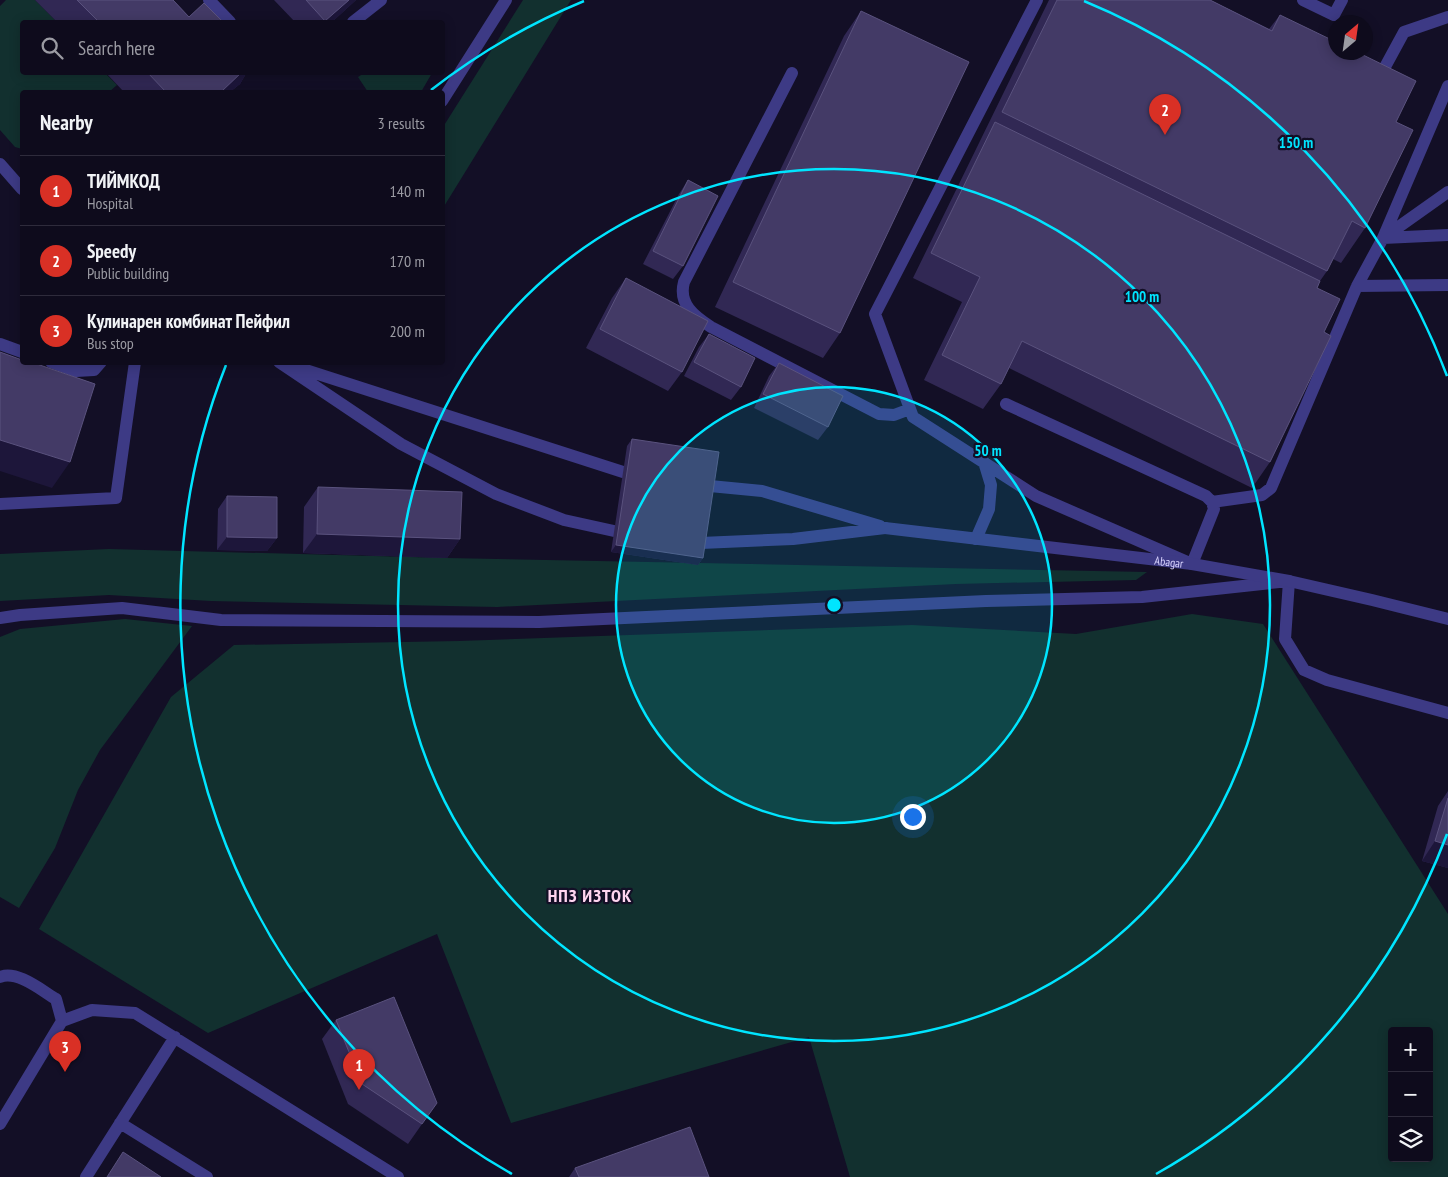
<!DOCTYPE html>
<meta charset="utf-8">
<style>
body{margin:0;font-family:"PT Sans Narrow",sans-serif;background:#1c1929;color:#f1f3f6}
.controls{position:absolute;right:15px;bottom:15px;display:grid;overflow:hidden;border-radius:5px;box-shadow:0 2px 12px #0003}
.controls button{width:45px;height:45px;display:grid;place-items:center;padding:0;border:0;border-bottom:1px solid #2e2b3b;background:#0e0b1c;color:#f1f3f6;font:25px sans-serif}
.compass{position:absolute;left:1328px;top:15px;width:45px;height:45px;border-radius:50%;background:#0e0b1c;box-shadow:0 2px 12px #0003;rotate:29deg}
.you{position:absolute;left:912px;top:816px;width:18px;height:18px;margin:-12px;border:4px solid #fff;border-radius:50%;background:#1a73e8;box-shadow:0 0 0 8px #1a73e833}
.badge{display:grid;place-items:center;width:32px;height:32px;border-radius:50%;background:#d93025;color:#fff;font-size:16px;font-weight:700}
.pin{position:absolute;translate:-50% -41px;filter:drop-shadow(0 1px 2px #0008)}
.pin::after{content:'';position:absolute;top:26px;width:18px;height:15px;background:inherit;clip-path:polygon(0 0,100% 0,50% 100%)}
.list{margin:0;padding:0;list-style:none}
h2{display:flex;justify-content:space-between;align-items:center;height:65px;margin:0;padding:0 20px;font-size:21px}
h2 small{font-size:16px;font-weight:400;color:#9b9ba3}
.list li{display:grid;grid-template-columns:32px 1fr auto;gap:15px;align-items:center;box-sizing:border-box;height:70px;padding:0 20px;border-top:1px solid #2e2b3b}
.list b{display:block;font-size:19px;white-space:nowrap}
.list p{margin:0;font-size:16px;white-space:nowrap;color:#9b9ba3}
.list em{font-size:16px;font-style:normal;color:#9b9ba3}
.icon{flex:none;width:28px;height:28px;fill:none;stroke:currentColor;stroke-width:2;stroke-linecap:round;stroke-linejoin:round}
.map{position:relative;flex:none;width:1448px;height:1177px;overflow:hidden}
.search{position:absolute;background:#0e0b1c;box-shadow:0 2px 12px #0003;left:20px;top:20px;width:425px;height:55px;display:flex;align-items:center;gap:12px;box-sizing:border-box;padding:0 18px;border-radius:5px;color:#9b9ba3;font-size:19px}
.panel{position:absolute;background:#0e0b1c;box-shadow:0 2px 12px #0003;left:20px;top:90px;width:425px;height:275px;border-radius:5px}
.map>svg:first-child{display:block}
</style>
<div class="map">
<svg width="1448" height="1177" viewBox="0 0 1448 1177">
<rect width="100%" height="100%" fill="#130f26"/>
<path fill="#12302f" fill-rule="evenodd" d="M6 0H35L57 22H22V72L105 73 117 85 109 92H22V149L15 147 0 130V6Z
M523 0H571L443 208V127Z
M366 72H432V73L421 92H368L358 77Z
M109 549 447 558 1147 572 1136 580 956 584 497 607 211 601 109 595 0 601V554Z
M1192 614 1263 624 1448 914V1177H850L809 1037 511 1123 437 934 208 1033 39 929 171 697 234 645 459 641 912 625 1076 634ZM1392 1031H1429V1158H1392Z
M125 619 192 626 100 750 78 790 55 848 19 908 0 897V637L20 629Z"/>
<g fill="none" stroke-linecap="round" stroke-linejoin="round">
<path stroke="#3d3a85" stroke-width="12" d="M209 0 230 22
M1303 0 1334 15 1342 0
M353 22 381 0
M792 73 684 282C678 304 694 316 711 327L879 414 894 415 910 409
M1379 78 1404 32 1448 17
M442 101 506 0
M0 164 22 189
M1383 238 1448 192
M1383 238 1448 235
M1357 286 1448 285
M0 344 22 352
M51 362 76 371 94 370 101 362
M279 362 401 444 496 494 564 520 614 531
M287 364 623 472
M1006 404 1206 496 1212 502 1214 509 1192 564 1036 496 913 417 875 314 1037 0
M710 486 762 491 880 526
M1212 502 1262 495 1271 488 1357 286 1383 238 1448 86
M0 504 116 498 135 362
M976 539 989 509 991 485 984 462
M701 543 793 539 885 528
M0 618 20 615 122 608 221 620 539 622 986 601 1142 597 1289 581 1285 639 1304 670 1327 680 1448 713
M0 977C17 970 41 990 56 999L62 1021
M120 1123 207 1177
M0 1124 62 1021 92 1010 135 1013 398 1177
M86 1177 175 1037"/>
<path stroke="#3d3a85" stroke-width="12" id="s1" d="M885 528 1192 564 1289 581 1372 600 1448 619"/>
</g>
<path fill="#312854" d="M35 0H173L189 17 223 22H57Z
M274 0H356L332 22H295Z
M1049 0H1210L1269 29 1280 15 1396 122 1365 228 1341 263 1333 259 1327 271 1320 281 1317 288 1324 332 1270 462 1252 488 1009 368 1001 384 983 409 924 380 962 302 913 278Z
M861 11 840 333 823 358 715 307 844 36Z
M105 72H247L240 84 230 92H124Z
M688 180 683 266 673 279 643 264 679 194Z
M626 278 682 372 668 391 586 348 612 298Z
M709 334 741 387 731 400 684 376 699 347Z
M779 363 828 427 818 440 754 408 769 376Z
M632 439 703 558 698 565 611 552 627 446Z
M318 487 460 539 447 558 303 553 304 507Z
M227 496 277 538 267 551 217 550 218 509Z
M1448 791V868L1422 861 1438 806Z
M336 1020 422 1124 408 1144 348 1104 322 1039Z
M575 1168 709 1177H569Z"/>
<path fill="#1d163a" d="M349 0H356L332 22H324Z
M242 72H247L240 84 230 92H221Z
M0 440 70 462 52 488 0 471Z
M317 534 460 539 447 558 303 553Z
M227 537 277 538 267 551 217 550Z
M616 545 703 558 698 565 611 552Z
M1435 841 1448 845V868L1422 861Z"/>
<path fill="#433a66" stroke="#5a527e" d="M77 0H173L189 17 204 3 223 22H99Z
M306 0H349L325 21Z
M1057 0H1210L1272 31 1280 15 1336 42V52H1357L1416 81 1396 122 1413 130 1365 228 1352 221 1327 271 1002 112Z
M861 11 969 62 840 333 733 282Z
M147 72H242L221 92H166Z
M995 122 1320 281 1317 288 1340 299 1324 332 1331 336 1270 462 1022 341 1001 384 942 355 980 277 931 253Z
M688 180 718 196 683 266 653 251Z
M626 278 708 321 682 372 600 329Z
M709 334 755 358 741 387 694 362Z
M0 352 22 360V362H31L95 384 70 462 0 440Z
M779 363 843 396 828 427 763 394Z
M632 439 719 452 703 558 616 545Z
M318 487 462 492 460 539 317 534Z
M227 496 277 497V538L227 537Z
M1448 798V845L1435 841Z
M394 997 437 1103 422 1124 362 1084 336 1020Z
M690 1127 709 1177H579L575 1168Z
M123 1152 161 1177H107Z"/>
<circle cx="834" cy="605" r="218" fill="#00e5ff" fill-opacity=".12"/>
<g fill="none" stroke="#00e5ff" stroke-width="2.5">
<circle cx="834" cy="605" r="218"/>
<circle cx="834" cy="605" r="436"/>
<path d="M1447 834A654 654 0 0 1 1156 1174M512 1174A654 654 0 0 1 226 365M431 90A654 654 0 0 1 584 1M1084 1A654 654 0 0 1 1447 376"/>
</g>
<g text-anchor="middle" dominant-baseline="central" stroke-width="4.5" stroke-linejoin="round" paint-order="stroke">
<g font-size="12" fill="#d9d4ff" stroke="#130f26">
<text stroke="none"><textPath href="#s1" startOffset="286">Abagar</textPath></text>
</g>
<g font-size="18" font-weight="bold" letter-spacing="1" fill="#ffd6f0" stroke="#130f26">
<text x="590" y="895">НПЗ ИЗТОК</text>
</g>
</g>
<circle cx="834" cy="605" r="8" fill="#00e5ff" stroke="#130f26" stroke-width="2.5"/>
<g font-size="15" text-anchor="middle" font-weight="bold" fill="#00e5ff" stroke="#130f26" stroke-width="4.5" stroke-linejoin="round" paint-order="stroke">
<text x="1296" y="148">150 m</text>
<text x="1142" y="302">100 m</text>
<text x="988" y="456">50 m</text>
</g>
</svg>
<div class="controls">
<button>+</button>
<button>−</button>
<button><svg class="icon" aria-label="layers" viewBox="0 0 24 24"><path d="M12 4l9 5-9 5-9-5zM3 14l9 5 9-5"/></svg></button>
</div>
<svg class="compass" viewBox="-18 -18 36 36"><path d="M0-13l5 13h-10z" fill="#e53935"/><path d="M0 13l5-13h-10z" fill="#9b9ba3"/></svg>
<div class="you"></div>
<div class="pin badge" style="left:359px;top:1090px">1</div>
<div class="pin badge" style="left:1165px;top:135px">2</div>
<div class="pin badge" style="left:65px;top:1072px">3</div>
<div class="search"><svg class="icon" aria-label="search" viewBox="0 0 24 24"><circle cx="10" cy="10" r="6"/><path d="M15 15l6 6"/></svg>Search here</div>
<section class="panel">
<h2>Nearby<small>3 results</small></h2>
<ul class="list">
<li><span class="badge">1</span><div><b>ТИЙМКОД</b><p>Hospital</p></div><em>140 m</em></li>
<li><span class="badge">2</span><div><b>Speedy</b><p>Public building</p></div><em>170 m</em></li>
<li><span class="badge">3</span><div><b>Кулинарен комбинат Пейфил</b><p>Bus stop</p></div><em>200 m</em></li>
</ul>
</section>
</div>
